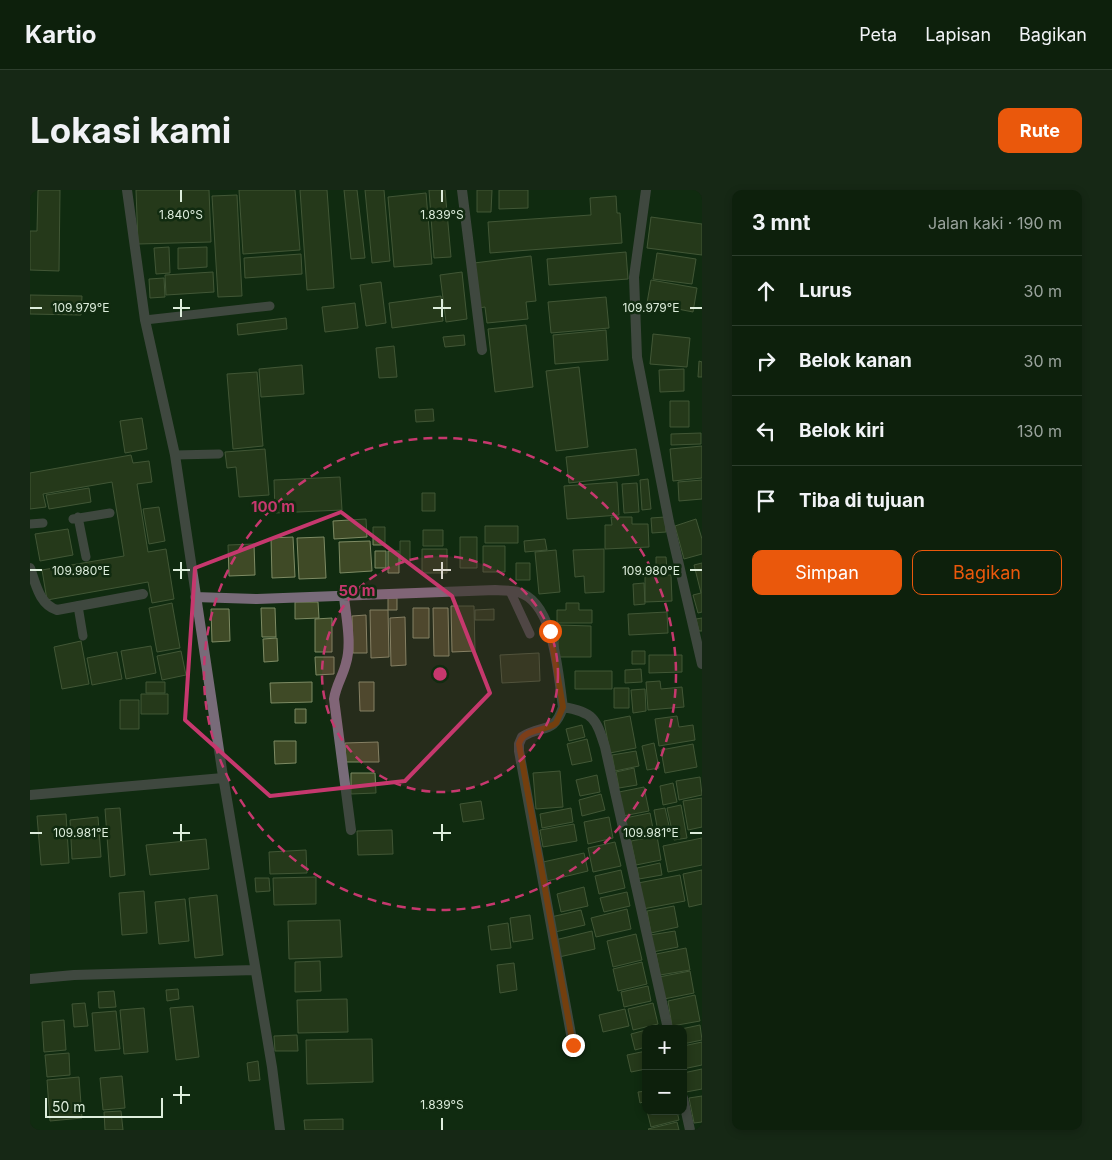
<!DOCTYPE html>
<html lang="id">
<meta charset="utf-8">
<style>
body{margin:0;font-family:Inter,sans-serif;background:#162815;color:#f1f3f6}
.controls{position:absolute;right:15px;bottom:15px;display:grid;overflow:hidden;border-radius:10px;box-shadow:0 2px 8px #0003}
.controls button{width:45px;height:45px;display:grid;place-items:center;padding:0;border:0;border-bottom:1px solid #2d3e2d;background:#0d200c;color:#f1f3f6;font:25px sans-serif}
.scale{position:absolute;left:15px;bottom:12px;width:118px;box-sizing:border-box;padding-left:5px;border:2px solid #ddeddc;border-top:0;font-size:14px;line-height:18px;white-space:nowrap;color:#ddeddc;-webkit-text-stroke:4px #112b10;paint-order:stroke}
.stop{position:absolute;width:15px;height:15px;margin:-11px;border:4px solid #ea580c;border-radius:50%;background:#fff}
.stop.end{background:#ea580c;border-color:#fff;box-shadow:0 1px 5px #0008}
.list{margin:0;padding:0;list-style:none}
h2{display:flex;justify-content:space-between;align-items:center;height:65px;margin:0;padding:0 20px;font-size:21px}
h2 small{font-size:16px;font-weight:400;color:#9aa39d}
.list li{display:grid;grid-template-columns:32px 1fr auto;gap:15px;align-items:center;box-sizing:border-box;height:70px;padding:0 20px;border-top:1px solid #2d3e2d}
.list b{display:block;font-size:19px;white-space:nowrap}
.list em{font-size:16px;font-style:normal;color:#9aa39d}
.actions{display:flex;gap:10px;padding:15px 20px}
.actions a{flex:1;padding:11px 0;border:1px solid #ea580c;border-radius:10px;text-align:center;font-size:18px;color:#ea580c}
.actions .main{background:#ea580c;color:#fff}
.icon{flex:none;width:28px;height:28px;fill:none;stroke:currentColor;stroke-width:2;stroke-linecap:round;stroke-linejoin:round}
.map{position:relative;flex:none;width:672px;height:940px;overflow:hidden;border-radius:10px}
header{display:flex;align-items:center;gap:30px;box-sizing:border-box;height:70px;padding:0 25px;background:#0d200c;border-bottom:1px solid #2d3e2d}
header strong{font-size:24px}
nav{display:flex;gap:28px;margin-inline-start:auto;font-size:18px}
.intro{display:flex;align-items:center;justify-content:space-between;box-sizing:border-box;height:120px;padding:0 30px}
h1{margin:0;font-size:35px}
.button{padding:12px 22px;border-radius:10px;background:#ea580c;color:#fff;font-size:18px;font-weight:700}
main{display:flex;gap:30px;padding:0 30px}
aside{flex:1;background:#0d200c;border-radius:10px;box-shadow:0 2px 8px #0003}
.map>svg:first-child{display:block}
</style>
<header>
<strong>Kartio</strong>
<nav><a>Peta</a><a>Lapisan</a><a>Bagikan</a></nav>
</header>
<div class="intro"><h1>Lokasi kami</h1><a class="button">Rute</a></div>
<main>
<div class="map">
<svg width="672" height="940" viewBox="0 0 672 940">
<rect width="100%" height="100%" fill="#112b10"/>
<path fill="#3f4a26" stroke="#7d8a63" d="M8 0H30L29 81 0 80V41H7Z
M106 0H179L181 52 108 54Z
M209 0H265L270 60 213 64Z
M270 0H297L304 98 277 100Z
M314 0H327L335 68 321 69Z
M335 0H354L360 71 342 73Z
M399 0H415L421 67 404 68Z
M447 0H462L461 22H447Z
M469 0H498V18L469 19Z
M396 3 402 74 364 77 358 7Z
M207 5 212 106 188 107 182 6Z
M586 6 587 23H590L592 53 460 63 458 32 561 25 560 8Z
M621 27 672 34V65L617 58Z
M139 57 140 83 126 84 124 58Z
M177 57V77L148 79V58Z
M596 62 598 89 519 95 517 69Z
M627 63 666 69 662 94 623 89Z
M271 64 272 84 215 88 214 68Z
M501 66 506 111 496 112 498 129 457 133 455 117 449 118 444 73Z
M183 82 184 102 136 105 135 85Z
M432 82 437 129 416 132 410 85Z
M134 88 135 107 120 108 119 89Z
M621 90 667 98 663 122 617 113Z
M351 92 356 133 336 136 330 95Z
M0 105 52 106 51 125 0 124Z
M411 106 413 131 362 138 359 113Z
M576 107 579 138 521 143 518 112Z
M325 113 328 138 295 142 292 117Z
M256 128 257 139 208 145 207 134Z
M496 135 503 197 465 202 458 139Z
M576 140 578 170 525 174 523 145Z
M623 144 660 148 657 177 620 174Z
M434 145 435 155 415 157 413 147Z
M364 156 367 187 349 188 346 158Z
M669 171 672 172V187H668Z
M272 175 274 204 231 207 229 179Z
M549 177 558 257 526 261 516 181Z
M654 179V201L630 202 629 180Z
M227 182 233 256 203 259 197 184Z
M640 211H659V237H640Z
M403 219 404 231 386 232 385 220Z
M112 228 117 259 95 263 90 231Z
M671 243V254L641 255V244Z
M672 256V288L643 291 640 259Z
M235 259 239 305 209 307 206 277 197 278 195 262Z
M606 259 609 285 539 293 536 267Z
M101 265 103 273 119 271 122 292 107 294 118 362 136 359 144 409 122 413 118 392 17 410 12 380 94 366 82 292 13 304 16 317 0 319V283Z
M310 287 312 320 245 323 244 290Z
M618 289 621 319 612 320 610 290Z
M672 290V309L649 311 648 292Z
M587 292 589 325 537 329 534 296Z
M607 293 609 322 594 323 592 294Z
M59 298 61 312 19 319 16 305Z
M392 303H405V321H392Z
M129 317 135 351 119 354 113 319Z
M581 327H602V334H618L619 357 575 359V335H582Z
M635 327 636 342 622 343 621 328Z
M336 329 337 347 304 349 303 331Z
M666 329 672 349V364L654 369 645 336Z
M455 336H488V353H455Z
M343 337H355V355H343Z
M38 339 43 365 10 371 5 344Z
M393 340H413V356H393Z
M263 347 265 387 242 388 241 348Z
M294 347 296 388 269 389 267 348Z
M430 347H447V378H430Z
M515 349 517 360 495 362 494 351Z
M340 351 342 381 310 383 309 352Z
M370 351H380V372H370Z
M224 354 225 385 199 386 198 355Z
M453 356H475V382H453Z
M392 359H417V383H392Z
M574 359V402L555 403 554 386 545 387 543 360Z
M526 360 530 402 509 404 505 362Z
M345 361H356V378H345Z
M358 361H369V383H358Z
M626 367H636L637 379H626Z
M486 373H500V390H486Z
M672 373V422L668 423 663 405 671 403 664 375Z
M641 385 642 411 615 412V386Z
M614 393 615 414 604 415 603 394Z
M358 408H367V420H358Z
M265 412H288L289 428 265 429Z
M142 413 150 458 127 462 119 418Z
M536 413H549V420H562V433H527V420H536Z
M421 416H444L445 461 422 462Z
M231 418H245L246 447H232Z
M383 418H399V448H383Z
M403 418H418L419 466H404Z
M181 419H199L200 451 182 452Z
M464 419V430H445V420Z
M340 420H358L359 467 341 468Z
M637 422 638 443 599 445 598 424Z
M336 425 337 463H323L322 426Z
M375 427 376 475 361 476 360 428Z
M302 428V462H285V429Z
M672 428V441H669L666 429Z
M528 435 561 436V467H528Z
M247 448 248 471 234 472 233 449Z
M51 451 59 494 32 499 24 457Z
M121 456 126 483 96 489 91 461Z
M151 461 156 485 132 490 127 466Z
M602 461H615V474H602Z
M87 462 92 489 62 495 57 468Z
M509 463 510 491 472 493 470 465Z
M619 465H652V482L619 483Z
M285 467H304V484L286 485Z
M611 479 612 492 595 493V480Z
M545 481H582V499H545Z
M630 491 631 499 652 497 654 517 618 520 616 492Z
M116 492H135V503H116Z
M282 492V512L241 513 240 493Z
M329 492H344V521H330Z
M584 498H599V518H584Z
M615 499 616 521 603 523 601 500Z
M111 504H138V524H111Z
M90 510H109V539H90Z
M265 519H276V533H265Z
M600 526 606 558 580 563 574 531Z
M647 526 649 537 663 535 665 550 629 556 625 529Z
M552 535 555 547 539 551 536 539Z
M557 549 562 571 542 575 537 554Z
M244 551H266V573L245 574Z
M348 552 349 572H316L315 553Z
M624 553 629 578 617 580 612 556Z
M663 554 667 577 635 583 631 560Z
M606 561 609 576 585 581 582 565Z
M604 578 607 595 589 598 586 582Z
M530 581 533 617 506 619 503 583Z
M321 583H345L346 603 321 604Z
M567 585 570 602 550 606 546 590Z
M670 587 672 605 649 610 646 591Z
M643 593 647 612 633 615 630 596Z
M614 597 619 621 593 626 589 602Z
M571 604 575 620 552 626 549 610Z
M672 608V637L658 640 653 611Z
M451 611 454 629 433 632 430 614Z
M651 615 657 648 644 650 637 618Z
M90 618 95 685 80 687 75 619Z
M541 618 543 632 512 638 510 624Z
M635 618 640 640 628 642 624 620Z
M620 623 624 644 599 649 595 628Z
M36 624 39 673 11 675 7 626Z
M68 627 71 667 42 669 40 630Z
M579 627 583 648 558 654 554 632Z
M544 634 547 651 513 657 510 640Z
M362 640 363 664 328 665 327 641Z
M627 646 631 670 606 675 601 651Z
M672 648V675L638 682 633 656Z
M176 649 179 679 120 685 116 655Z
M585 652 591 676 563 682 558 658Z
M276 660 277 683 240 684 239 662Z
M554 663 558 681 517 691 513 672Z
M630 673 632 685 609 689 607 678Z
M591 680 595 698 569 704 565 686Z
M672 680V714L659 717 653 684Z
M650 685 655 711 613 719 608 693Z
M286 687V714L244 715 243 688Z
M225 688H239L240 701 226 702Z
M554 697 558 716 531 722 527 704Z
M114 701 117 743 92 745 89 703Z
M597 702 600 716 574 722 570 708Z
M187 705 193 765 165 768 159 708Z
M155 709 159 751 129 754 125 712Z
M644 716 648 737 621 743 617 721Z
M597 719 601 739 566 747 561 728Z
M551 720 555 735 525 742 521 727Z
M500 725 503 749 483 752 480 728Z
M310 730 312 767 259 769 258 731Z
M478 733 481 758 461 760 458 736Z
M562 741 565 759 529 767 525 750Z
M645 741 648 757 623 762 620 745Z
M606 744 612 770 583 777 577 751Z
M656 758 660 780 630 785 626 764Z
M290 771 291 801 265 802V772Z
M612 772 617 794 588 801 583 779Z
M484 773 487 800 470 803 467 775Z
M660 781 664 803 634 809 629 787Z
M618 796 621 811 594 817 591 802Z
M148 799 149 809 137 811 136 800Z
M84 801 86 817 69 818 68 802Z
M665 805 670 831 642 836 638 811Z
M317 809 318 842 268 843 267 810Z
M55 813 58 836 44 837 42 814Z
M623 813 628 834 603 840 598 819Z
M163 816 169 867 146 870 140 818Z
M114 818 118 862 94 864 90 820Z
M595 819 599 836 573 842 569 825Z
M86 821 90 859 65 861 62 823Z
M34 830 36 860 14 862 12 832Z
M670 835 672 850 653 854V839H651Z
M616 840V857L605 860 601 844Z
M267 845 268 861H245L244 846Z
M342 849 343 892 277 894 276 850Z
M672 852V875L653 879V856Z
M616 861V879L601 882 597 865Z
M39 863 40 885 17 887 15 865Z
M228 871 230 890 219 891 217 873Z
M672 879V899L656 902 653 883Z
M92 886 95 918 73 920 70 888Z
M49 887 52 928 20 931 17 890Z
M616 901V911L610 913 608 902Z
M672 906V932L664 933 659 908Z
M91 921 93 940H75L74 922Z
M617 921H647L649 930 621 937Z
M313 929V940H275L274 930Z
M647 932 649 940H619L618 939Z"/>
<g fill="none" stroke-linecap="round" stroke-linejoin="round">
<path stroke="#786b79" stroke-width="9" d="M115 130 240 116
M145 265 189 264
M48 327 56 367
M43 329 80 323
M0 334 13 333
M480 401 500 444
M48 416 53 446"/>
<path stroke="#786b79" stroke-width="10" d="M97 0 115 130 145 265 192 580 242 877 250 940
M432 0 452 160
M616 0 604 87 607 167 639 332 672 474
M0 378C6 394 9 414 27 420L113 404
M165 407 227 409 465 400C472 401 481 400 488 402 525 412 528 486 533 517 524 545 512 534 492 547L489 554V561L543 855
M314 407C316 427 322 453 316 473 313 486 306 495 304 509L321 640
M533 517C564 522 566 529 575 557L638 839
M0 605 193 588
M0 789 44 785 225 780
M653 908 660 940"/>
</g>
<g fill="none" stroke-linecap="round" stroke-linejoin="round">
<path stroke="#ea580c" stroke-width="6" d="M520 441 533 517 526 533C515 542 493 538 489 554L543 855"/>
</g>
<path d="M0 0H672V940H0ZM311 322 422 406 460 503 375 591 240 606 155 530 165 378Z" fill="#112b10" fill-opacity=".55" fill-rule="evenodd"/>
<path fill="none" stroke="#c6386e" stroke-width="4" stroke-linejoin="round" d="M311 322 422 406 460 503 375 591 240 606 155 530 165 378Z"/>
<path fill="none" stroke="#ddeddc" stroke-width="2" d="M151 0V12M412 0V12M151 109V127M412 109V127M0 118H12M143 118H160M403 118H421M660 118H672M151 372V389M412 372V389M0 380H12M143 380H160M403 380H421M660 380H672M151 634V651M412 634V651M0 643H12M143 643H160M403 643H421M660 643H672M151 896V914M143 905H160M412 928V940"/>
<circle cx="410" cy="484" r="118" fill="#c6386e" fill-opacity=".12"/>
<g fill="none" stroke="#c6386e" stroke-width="2.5" stroke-dasharray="9 6">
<circle cx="410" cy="484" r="118"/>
<circle cx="410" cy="484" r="236"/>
</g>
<g font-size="12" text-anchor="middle" fill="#ddeddc" stroke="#112b10" stroke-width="5" stroke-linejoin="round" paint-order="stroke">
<text x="151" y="29">1.840°S</text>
<text x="412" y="29">1.839°S</text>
<text x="621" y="122">109.979°E</text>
<text x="51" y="122">109.979°E</text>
<text x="51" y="385">109.980°E</text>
<text x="621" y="385">109.980°E</text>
<text x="51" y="647">109.981°E</text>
<text x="621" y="647">109.981°E</text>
<text x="412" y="919">1.839°S</text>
</g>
<circle cx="410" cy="484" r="8" fill="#c6386e" stroke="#112b10" stroke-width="2.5"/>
<g font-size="15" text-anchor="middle" font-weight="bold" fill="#c6386e" stroke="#112b10" stroke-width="5" stroke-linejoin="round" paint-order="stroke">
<text x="243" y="322">100 m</text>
<text x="327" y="406">50 m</text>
</g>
</svg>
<div class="controls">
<button>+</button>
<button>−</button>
</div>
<div class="scale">50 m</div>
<div class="stop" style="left:520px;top:441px"></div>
<div class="stop end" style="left:543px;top:855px"></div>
</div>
<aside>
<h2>3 mnt<small>Jalan kaki · 190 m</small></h2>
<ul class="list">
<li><svg class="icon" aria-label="ahead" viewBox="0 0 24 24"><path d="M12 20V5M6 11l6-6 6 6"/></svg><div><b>Lurus</b></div><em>30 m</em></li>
<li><svg class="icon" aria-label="right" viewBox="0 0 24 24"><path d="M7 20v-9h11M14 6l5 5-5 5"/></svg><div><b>Belok kanan</b></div><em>30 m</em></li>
<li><svg class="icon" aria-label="left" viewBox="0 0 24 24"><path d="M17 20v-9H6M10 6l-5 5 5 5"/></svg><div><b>Belok kiri</b></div><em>130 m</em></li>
<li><svg class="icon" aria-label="arrive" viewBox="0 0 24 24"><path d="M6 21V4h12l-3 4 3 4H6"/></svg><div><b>Tiba di tujuan</b></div></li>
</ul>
<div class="actions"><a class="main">Simpan</a><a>Bagikan</a></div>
</aside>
</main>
